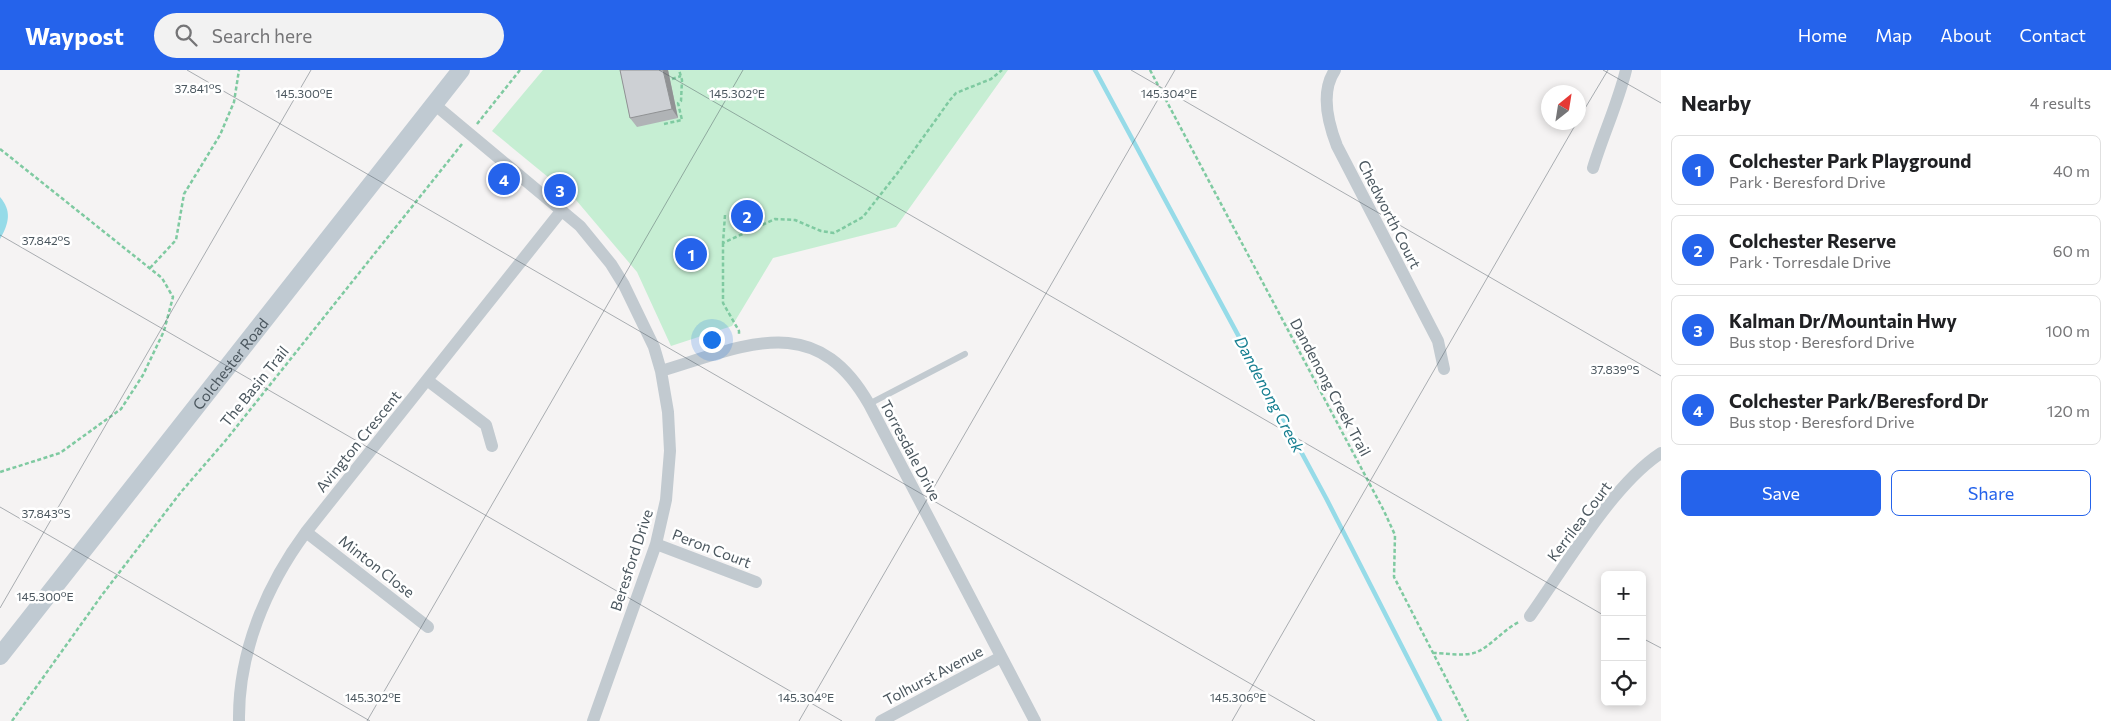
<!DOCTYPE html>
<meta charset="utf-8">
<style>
body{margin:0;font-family:Commissioner,sans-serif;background:#f2f2f2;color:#202124}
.controls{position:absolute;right:15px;bottom:15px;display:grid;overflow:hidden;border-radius:8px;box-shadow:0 2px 8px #0003}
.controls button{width:45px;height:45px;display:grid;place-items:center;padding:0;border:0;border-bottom:1px solid #e0e0e0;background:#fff;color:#202124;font:25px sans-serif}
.compass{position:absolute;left:1541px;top:15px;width:45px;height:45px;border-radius:50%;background:#fff;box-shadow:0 2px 8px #0003;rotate:30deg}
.you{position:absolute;left:711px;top:269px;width:18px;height:18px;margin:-12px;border:4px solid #fff;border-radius:50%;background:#1a73e8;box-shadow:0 0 0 8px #1a73e833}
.badge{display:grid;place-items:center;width:32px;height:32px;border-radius:50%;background:#2563eb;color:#fff;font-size:16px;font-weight:700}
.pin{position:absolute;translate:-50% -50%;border:2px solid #fff;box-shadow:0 1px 5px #0006}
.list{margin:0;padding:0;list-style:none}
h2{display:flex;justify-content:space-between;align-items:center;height:65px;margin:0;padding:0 20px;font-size:21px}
h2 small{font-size:16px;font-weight:400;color:#757577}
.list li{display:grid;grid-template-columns:32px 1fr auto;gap:15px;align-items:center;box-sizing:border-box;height:70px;margin:0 10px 10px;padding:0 10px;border:1px solid #e0e0e0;border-radius:8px}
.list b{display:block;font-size:19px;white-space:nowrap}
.list p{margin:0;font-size:16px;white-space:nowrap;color:#757577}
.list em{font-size:16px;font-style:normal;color:#757577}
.actions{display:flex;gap:10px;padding:15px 20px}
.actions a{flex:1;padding:11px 0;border:1px solid #2563eb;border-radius:8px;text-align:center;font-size:18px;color:#2563eb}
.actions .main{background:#2563eb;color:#fff}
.icon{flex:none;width:28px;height:28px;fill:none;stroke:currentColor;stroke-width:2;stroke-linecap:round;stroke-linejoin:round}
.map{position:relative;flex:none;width:1661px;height:651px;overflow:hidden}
header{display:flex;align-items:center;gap:30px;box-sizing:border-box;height:70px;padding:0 25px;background:#2563eb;color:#fff}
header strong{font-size:24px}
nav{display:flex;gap:28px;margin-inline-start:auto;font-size:18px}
.search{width:350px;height:45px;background:#f2f2f2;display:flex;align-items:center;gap:12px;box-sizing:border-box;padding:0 18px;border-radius:28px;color:#757577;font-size:19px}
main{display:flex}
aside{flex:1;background:#fff}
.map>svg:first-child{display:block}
</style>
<header>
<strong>Waypost</strong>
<div class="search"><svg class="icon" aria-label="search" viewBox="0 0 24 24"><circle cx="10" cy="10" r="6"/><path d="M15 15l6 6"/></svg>Search here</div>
<nav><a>Home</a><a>Map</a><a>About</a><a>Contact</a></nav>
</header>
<main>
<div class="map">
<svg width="1661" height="651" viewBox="0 0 1661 651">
<rect width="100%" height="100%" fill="#f5f3f3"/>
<path fill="#c6eed3" d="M543 0H1008L896 157 773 188 732 256 671 276 637 202 576 130 492 61Z"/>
<path fill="#96dbe8" d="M0 127C12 141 9 153 0 169Z"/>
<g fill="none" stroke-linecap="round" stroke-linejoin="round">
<path stroke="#96dbe8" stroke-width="4.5" d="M1095 0 1326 428 1440 651"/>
<path stroke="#7fcaa1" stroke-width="2.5" stroke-dasharray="4 2.5" stroke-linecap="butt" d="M1150 0 1384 441 1395 465 1394 507 1468 651
M672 9 681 6
M477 54 520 0
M664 54 682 50 678 33 681 31 682 10 679 0
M0 79 162 208 173 227 164 261 143 305 121 339 60 383 0 402
M725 145 723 173 775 149 795 150 821 161 834 163 863 147 899 101 950 30 956 23 991 9 1002 0
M723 173V233L739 261V265
M150 198 176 170 184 124 220 65 234 32 239 0
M1433 583C1445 583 1465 587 1477 582 1492 575 1503 560 1519 552
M12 651 102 525 181 422 226 370 462 74"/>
<path stroke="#c2cad0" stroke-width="6" d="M869 334 965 284"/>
<path stroke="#c2cad0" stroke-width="12" d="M1335 0C1320 22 1328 53 1337 76L1438 271 1444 299
M434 34 580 156 611 194 624 215 654 277 661 301 668 342 670 381 666 430 656 474 593 651
M1593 98C1603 65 1618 33 1626 0
M661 301C745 276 815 239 869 334L1035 651
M427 310 486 355 492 376
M306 462 428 557
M656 474 756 512
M1530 546C1565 497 1612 415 1661 383
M239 651C238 583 266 516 306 462L562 140
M881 651 1001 587"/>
<path stroke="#c0cad2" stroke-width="18" id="s1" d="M0 586 461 0"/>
</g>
<path fill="#b0b3b6" d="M620 0H668L678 48 637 57 630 48Z"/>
<path fill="#909294" d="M663 0H668L678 48 672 39Z"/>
<path fill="#cdd0d4" stroke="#909294" d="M620 0H663L672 39 630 48Z"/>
<path fill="none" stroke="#4b575f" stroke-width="1" stroke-opacity="0.45" d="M187 0 1315 651M659 0 1605 546M1131 0 1661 306M1603 0 1661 33M1578 50 1608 0M0 165 842 651M0 437 370 651M0 538 311 0M1642 568 1661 578M367 651 743 0M799 651 1175 0M1232 651 1577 52"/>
<g text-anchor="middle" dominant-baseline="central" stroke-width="5" stroke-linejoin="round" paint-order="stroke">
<g font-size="15" fill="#4b575f" stroke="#fff">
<text transform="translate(1390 144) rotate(63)">Chedworth Court</text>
<text stroke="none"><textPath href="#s1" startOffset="372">Colchester Road</textPath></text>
<text transform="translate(254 316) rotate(-51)">The Basin Trail</text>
<text transform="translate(1331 317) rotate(62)">Dandenong Creek Trail</text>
<text transform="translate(358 371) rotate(-51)">Avington Crescent</text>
<text transform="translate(911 380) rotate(62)">Torresdale Drive</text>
<text transform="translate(1579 451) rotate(-53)">Kerrilea Court</text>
<text transform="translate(712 478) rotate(21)">Peron Court</text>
<text transform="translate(631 490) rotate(-72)">Beresford Drive</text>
<text transform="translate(377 496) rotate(38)">Minton Close</text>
<text transform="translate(933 605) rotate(-28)">Tolhurst Avenue</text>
</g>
<g font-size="16" font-style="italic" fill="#157e90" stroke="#fff">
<text transform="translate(1270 324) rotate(62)">Dandenong Creek</text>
</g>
</g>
<g font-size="12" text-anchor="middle" fill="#4b575f" stroke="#fff" stroke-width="5" stroke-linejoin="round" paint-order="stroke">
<text x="198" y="23">37.841°S</text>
<text x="304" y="28">145.300°E</text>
<text x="737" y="28">145.302°E</text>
<text x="1169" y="28">145.304°E</text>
<text x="46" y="175">37.842°S</text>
<text x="1615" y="304">37.839°S</text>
<text x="46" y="448">37.843°S</text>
<text x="45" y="531">145.300°E</text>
<text x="373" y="632">145.302°E</text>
<text x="806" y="632">145.304°E</text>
<text x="1238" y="632">145.306°E</text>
</g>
</svg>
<div class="controls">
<button>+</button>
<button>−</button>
<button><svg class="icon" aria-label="locate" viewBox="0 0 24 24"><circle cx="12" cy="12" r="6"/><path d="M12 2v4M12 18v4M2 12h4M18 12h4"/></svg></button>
</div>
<svg class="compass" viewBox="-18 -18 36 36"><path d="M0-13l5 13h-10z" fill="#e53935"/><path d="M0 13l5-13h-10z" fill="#757577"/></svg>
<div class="you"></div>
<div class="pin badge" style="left:691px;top:184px">1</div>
<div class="pin badge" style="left:747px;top:146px">2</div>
<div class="pin badge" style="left:560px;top:120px">3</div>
<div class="pin badge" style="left:504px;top:109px">4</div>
</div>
<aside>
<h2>Nearby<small>4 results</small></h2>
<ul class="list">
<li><span class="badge">1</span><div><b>Colchester Park Playground</b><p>Park · Beresford Drive</p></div><em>40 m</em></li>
<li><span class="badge">2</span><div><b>Colchester Reserve</b><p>Park · Torresdale Drive</p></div><em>60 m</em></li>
<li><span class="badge">3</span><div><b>Kalman Dr/Mountain Hwy</b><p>Bus stop · Beresford Drive</p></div><em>100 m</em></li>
<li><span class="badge">4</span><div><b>Colchester Park/Beresford Dr</b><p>Bus stop · Beresford Drive</p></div><em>120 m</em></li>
</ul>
<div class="actions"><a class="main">Save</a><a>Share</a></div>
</aside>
</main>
